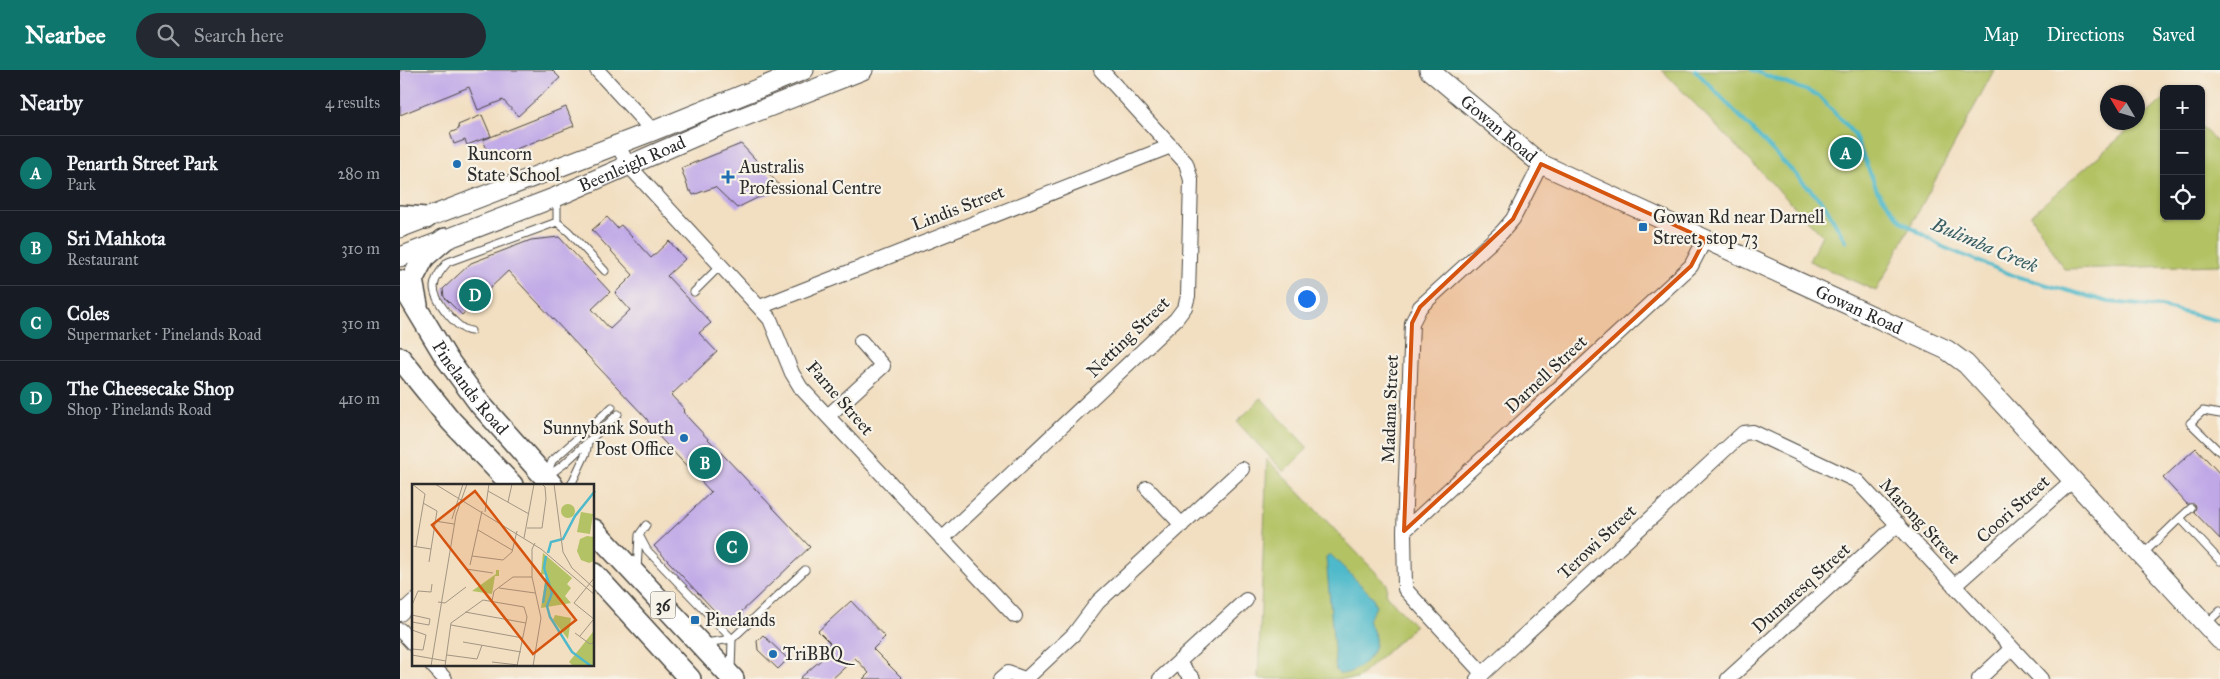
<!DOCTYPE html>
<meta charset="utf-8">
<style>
body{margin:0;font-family:"IM FELL Great Primer",serif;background:#242831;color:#f1f3f6}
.controls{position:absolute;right:15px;top:15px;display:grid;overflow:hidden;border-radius:8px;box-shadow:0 1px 4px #0004}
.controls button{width:45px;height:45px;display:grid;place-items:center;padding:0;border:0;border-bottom:1px solid #363941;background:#171b24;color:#f1f3f6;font:25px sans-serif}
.compass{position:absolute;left:1700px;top:15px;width:45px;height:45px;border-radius:50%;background:#171b24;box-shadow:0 1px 4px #0004;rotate:308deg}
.you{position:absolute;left:906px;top:228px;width:18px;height:18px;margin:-12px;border:4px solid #fff;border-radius:50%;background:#1a73e8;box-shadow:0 0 0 8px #1a73e833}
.badge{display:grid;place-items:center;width:32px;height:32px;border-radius:50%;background:#0f766e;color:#fff;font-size:16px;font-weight:700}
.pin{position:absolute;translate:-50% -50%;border:2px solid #fff;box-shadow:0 1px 5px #0006}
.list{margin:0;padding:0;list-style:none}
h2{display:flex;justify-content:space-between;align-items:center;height:65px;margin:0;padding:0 20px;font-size:21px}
h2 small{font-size:16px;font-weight:400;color:#9ea1a6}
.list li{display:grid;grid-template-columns:32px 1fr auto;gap:15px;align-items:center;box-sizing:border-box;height:75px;padding:0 20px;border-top:1px solid #363941}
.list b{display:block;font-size:19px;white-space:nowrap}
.list p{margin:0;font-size:16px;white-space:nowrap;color:#9ea1a6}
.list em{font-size:16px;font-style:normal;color:#9ea1a6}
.icon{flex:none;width:28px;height:28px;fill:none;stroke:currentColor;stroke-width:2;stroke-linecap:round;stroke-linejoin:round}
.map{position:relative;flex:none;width:1820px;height:609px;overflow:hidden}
header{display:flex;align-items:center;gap:30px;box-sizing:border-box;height:70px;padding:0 25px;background:#0f766e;color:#fff}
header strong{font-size:24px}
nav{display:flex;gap:28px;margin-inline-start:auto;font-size:18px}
.search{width:350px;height:45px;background:#242831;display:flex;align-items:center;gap:12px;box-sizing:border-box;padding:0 18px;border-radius:28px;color:#9ea1a6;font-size:19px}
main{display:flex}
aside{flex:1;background:#171b24}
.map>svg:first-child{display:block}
</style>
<header>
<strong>Nearbee</strong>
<div class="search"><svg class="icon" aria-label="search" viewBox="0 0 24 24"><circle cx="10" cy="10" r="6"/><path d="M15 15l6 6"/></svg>Search here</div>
<nav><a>Map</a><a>Directions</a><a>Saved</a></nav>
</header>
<main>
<aside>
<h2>Nearby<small>4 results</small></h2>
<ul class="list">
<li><span class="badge">A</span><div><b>Penarth Street Park</b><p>Park</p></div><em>280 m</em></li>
<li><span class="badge">B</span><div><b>Sri Mahkota</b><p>Restaurant</p></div><em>310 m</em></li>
<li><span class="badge">C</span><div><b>Coles</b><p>Supermarket · Pinelands Road</p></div><em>310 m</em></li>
<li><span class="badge">D</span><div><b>The Cheesecake Shop</b><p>Shop · Pinelands Road</p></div><em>410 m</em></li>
</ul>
</aside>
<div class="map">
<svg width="1820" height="609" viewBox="0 0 1820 609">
<rect width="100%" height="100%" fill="#f7f3e8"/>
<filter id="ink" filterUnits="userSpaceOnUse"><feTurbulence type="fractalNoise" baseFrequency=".02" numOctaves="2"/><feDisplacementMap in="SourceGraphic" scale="10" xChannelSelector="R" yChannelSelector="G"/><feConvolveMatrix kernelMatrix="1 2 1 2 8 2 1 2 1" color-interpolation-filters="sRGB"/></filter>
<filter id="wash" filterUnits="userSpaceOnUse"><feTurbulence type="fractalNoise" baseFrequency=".0096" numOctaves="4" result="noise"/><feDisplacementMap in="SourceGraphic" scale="20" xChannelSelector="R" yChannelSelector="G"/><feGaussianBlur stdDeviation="1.12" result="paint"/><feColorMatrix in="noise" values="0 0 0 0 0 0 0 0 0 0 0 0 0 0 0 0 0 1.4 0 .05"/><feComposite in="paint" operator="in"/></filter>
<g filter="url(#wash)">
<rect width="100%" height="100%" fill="#f2dec0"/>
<path fill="#b3c264" stroke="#6f7648" d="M1262 0H1594L1476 221 1409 191 1422 165Z
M1764 29V146H1801V56L1820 76V195L1664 199 1631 145Z
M861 328 908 378 884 402 837 352Z
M867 389 987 514 986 525 1015 556 957 609H858Z"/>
<path fill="#4eb9ca" stroke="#3c727a" d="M930 484 973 527 976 537 968 550C970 556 975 562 975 568 978 586 954 605 939 604L936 601 926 487Z"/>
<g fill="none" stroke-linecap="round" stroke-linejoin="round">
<path stroke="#4eb9ca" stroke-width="4" d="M1295 0 1425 135 1446 172
M1352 0 1418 25 1454 64 1477 120 1501 151 1543 177 1615 206 1709 232 1761 237 1820 251"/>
</g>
<g id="blocks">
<path fill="#c0a8e7" d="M0 0H152L160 8 118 46 103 30 78 40 69 17 0 45Z
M166 37 174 56 91 89 83 70Z
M82 45 91 66 67 75 65 70 54 74 50 63 59 59 58 55Z
M341 74 384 120 357 128 337 138 315 117 293 125 291 121H289L281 98Z
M207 147 217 158 221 155 251 188 269 171 285 189 267 206 311 253 299 263 317 282 271 325 285 340 283 342 292 352 410 477 338 545 340 547 334 553 327 554 254 476 311 422 251 358 247 349 108 201 62 245 44 227 43 219 71 193 131 170 159 167 210 222 192 239 210 259 230 240 215 223 233 205 192 160Z
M1796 378 1820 404V469L1794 442 1796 437 1795 434H1787L1763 408Z
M451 531 485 567 473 579 503 609H463L469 603 455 588 432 609H399L422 589 421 581 430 573 418 561Z
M363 565 388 589 378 599 358 580 357 571Z"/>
</g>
</g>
<g filter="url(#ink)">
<use href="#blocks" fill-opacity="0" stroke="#494641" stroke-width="1"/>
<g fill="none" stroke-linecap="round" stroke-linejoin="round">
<g stroke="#494641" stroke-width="9">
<path id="lane" d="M157 152 169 162 205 201
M294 222 321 195
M71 261C57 260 34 230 34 217 35 207 42 199 48 192L157 152V130
M1820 344 1803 341 1790 353 1820 382
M147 404 152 391 212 337
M148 406 164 394 218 344
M171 415 186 383 188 372
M1780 448 1791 438
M239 465 247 480 332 569 331 601
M1743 484 1780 448 1820 491
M237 500 239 465 246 455
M1806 554 1820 541
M305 573 332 569 405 500"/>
</g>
<g stroke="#494641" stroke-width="16">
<path id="street" d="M197 0 253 61
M217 74 229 96 241 109 370 249 392 303 401 318 615 546
M360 237 771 76
M428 346 483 296 461 271
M747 418 782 455
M1004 461 1291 196 1305 169
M542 469 776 249 785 237 788 226 791 110 786 93 701 0
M1554 516 1673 410
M0 544 14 531
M0 560 14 575
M778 593 793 609
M32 595 45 609
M1083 604 1005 519 1004 461 1012 253 1020 237 1102 162 1113 149 1141 94
M601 609 608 603 625 609
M626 609 674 564 698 532 842 399
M760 609 846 530
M1077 609 1343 363 1353 362 1457 411 1641 609
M1328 609 1498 454
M1579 609 1612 578"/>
</g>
<g stroke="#494641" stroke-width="21">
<g id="secondary">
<path id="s1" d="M1029 0 1141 94 1547 280 1566 294 1820 570"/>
<path d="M0 158 253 61 404 0"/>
<path id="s2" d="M0 187 156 127 310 60 463 0"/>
</g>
</g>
<g stroke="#494641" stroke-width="24">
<g id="primary">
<path d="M0 146 26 148"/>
<path id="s3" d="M0 211 47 289 80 334 152 415"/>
<path d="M17 235 12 210 24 187 45 169"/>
<path d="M0 288 51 351 112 415"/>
<path d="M194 460 333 609"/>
<path d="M194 504 290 609"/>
</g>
</g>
<use href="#lane" stroke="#fff" stroke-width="7"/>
<use href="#street" stroke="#fff" stroke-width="14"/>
<use href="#secondary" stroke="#fff" stroke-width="19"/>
<use href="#primary" stroke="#fff" stroke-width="21"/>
</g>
</g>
<path fill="#d5540f" fill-opacity="0.2" stroke="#d5540f" stroke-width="4" stroke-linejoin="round" d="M1141 94 1305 169 1291 196 1004 461 1012 253 1020 237 1113 149Z"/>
<g fill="#1f6fb2" stroke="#f7f3e8" stroke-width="2">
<circle cx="57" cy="94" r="5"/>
<path d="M325.5 99.5h5v5h5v5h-5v5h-5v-5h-5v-5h5z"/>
<rect x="1238" y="152" width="10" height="10" rx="2.5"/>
<circle cx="284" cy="368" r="5"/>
<rect x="290" y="545" width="10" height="10" rx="2.5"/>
<circle cx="373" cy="584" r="5"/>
</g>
<g text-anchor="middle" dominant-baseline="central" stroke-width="4.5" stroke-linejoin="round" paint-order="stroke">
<rect fill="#f7f3e8" stroke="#686764" stroke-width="1" x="250.5" y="521.5" width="25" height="27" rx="4"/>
<g font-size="16" font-weight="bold" fill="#2b2b2b">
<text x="263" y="535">36</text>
</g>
<g font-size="18" fill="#2b2b2b" stroke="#f7f3e8">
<text stroke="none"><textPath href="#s1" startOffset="91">Gowan Road</textPath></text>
<text stroke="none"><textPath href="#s2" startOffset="250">Beenleigh Road</textPath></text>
<text transform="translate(558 138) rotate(-21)">Lindis Street</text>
<text stroke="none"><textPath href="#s1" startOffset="496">Gowan Road</textPath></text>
<text transform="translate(728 267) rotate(-44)">Netting Street</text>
<text transform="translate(1146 304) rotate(-43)">Darnell Street</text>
<text stroke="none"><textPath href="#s3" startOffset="128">Pinelands Road</textPath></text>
<text transform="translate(440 328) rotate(49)">Farne Street</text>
<text transform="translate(990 339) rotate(-88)">Madana Street</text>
<text transform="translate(1613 439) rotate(-42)">Coori Street</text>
<text transform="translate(1520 451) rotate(47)">Marong Street</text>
<text transform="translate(1197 472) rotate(-43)">Terowi Street</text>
<text transform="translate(1401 518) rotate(-42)">Dumaresq Street</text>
</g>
<g font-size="18" fill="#2b2b2b" stroke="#f7f3e8" text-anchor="start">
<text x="67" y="84">Runcorn<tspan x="67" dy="21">State School</tspan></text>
<text x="339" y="97">Australis<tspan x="339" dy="21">Professional Centre</tspan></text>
<text x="1253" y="147">Gowan Rd near Darnell<tspan x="1253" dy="21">Street, stop 73</tspan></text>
<text x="274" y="358" text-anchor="end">Sunnybank South<tspan x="274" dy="21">Post Office</tspan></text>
<text x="305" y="550">Pinelands</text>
<text x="383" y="584">TriBBQ</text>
</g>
<g font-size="19" font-style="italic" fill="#375d63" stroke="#f7f3e8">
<text transform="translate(1585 175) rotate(23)">Bulimba Creek</text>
</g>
</g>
<g transform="translate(12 414)">
<rect width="182" height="182" fill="#f2dec0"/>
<path d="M149 27a7 7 0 1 1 14 0a7 7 0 1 1-14 0ZM169 28 181 30 178 50 165 48ZM175 52 182 53V77L177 79 169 76 165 67 168 55ZM131 69 160 94 155 100 159 104 153 112 159 119 129 124 134 91 129 90ZM84 86H87V92H83L80 110 60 107 84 90ZM143 131 159 134 156 155 141 136ZM181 148 182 182H161L157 178Z" fill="#b3c264"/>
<path fill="none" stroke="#4eb9ca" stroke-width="2.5" d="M136 69 139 58 151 55 163 32 183 7M134 72 132 84 140 109 135 122 138 133 160 168 179 182M131 119 135 95"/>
<path fill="none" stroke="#a29684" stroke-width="1" d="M0 0 13 10 4 62M23 0 129 65 183 111M142 0 151 68 160 84 183 105M76 7 117 30M96 18 100 0M11 19 25 27 17 78M73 28 77 0M40 35 51 0M23 37 42 40M115 44H130L134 15 133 3 130 0M66 46 100 66M112 54 122 0M0 62 19 65M60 72 91 76 100 68 105 47M58 81 70 27M54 85 81 89M183 93 162 119 183 136M87 104 123 109M80 117 82 107 101 93H120M26 118 33 119 54 103M0 121 6 107 19 108 20 100M53 128 114 139M0 131 18 135 17 141 0 138M39 141 111 154M0 146 14 151 11 166 0 165M163 149 178 160 183 158M168 152 181 136M51 158 109 168M0 171 34 177M35 171 65 175 70 161M80 178 106 181M19 182 44 31 55 0M33 182 39 139 71 116 112 123 115 133 105 182M121 182 129 134 120 93V65L123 59"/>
<path fill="#d5540f" fill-opacity="0.15" stroke="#d5540f" stroke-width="2.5" d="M63 7 164 136 121 170 20 41Z"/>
<rect width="182" height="182" fill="none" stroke="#2b2b2b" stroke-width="2.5"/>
</g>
</svg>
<div class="controls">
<button>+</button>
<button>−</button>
<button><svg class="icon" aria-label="locate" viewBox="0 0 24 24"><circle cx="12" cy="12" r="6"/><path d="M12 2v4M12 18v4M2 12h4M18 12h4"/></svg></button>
</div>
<svg class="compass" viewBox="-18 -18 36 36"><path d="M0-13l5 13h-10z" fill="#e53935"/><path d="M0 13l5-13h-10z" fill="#9ea1a6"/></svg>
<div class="you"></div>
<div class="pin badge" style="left:1446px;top:83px">A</div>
<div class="pin badge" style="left:305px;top:393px">B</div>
<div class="pin badge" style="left:332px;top:477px">C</div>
<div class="pin badge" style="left:75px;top:225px">D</div>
</div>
</main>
